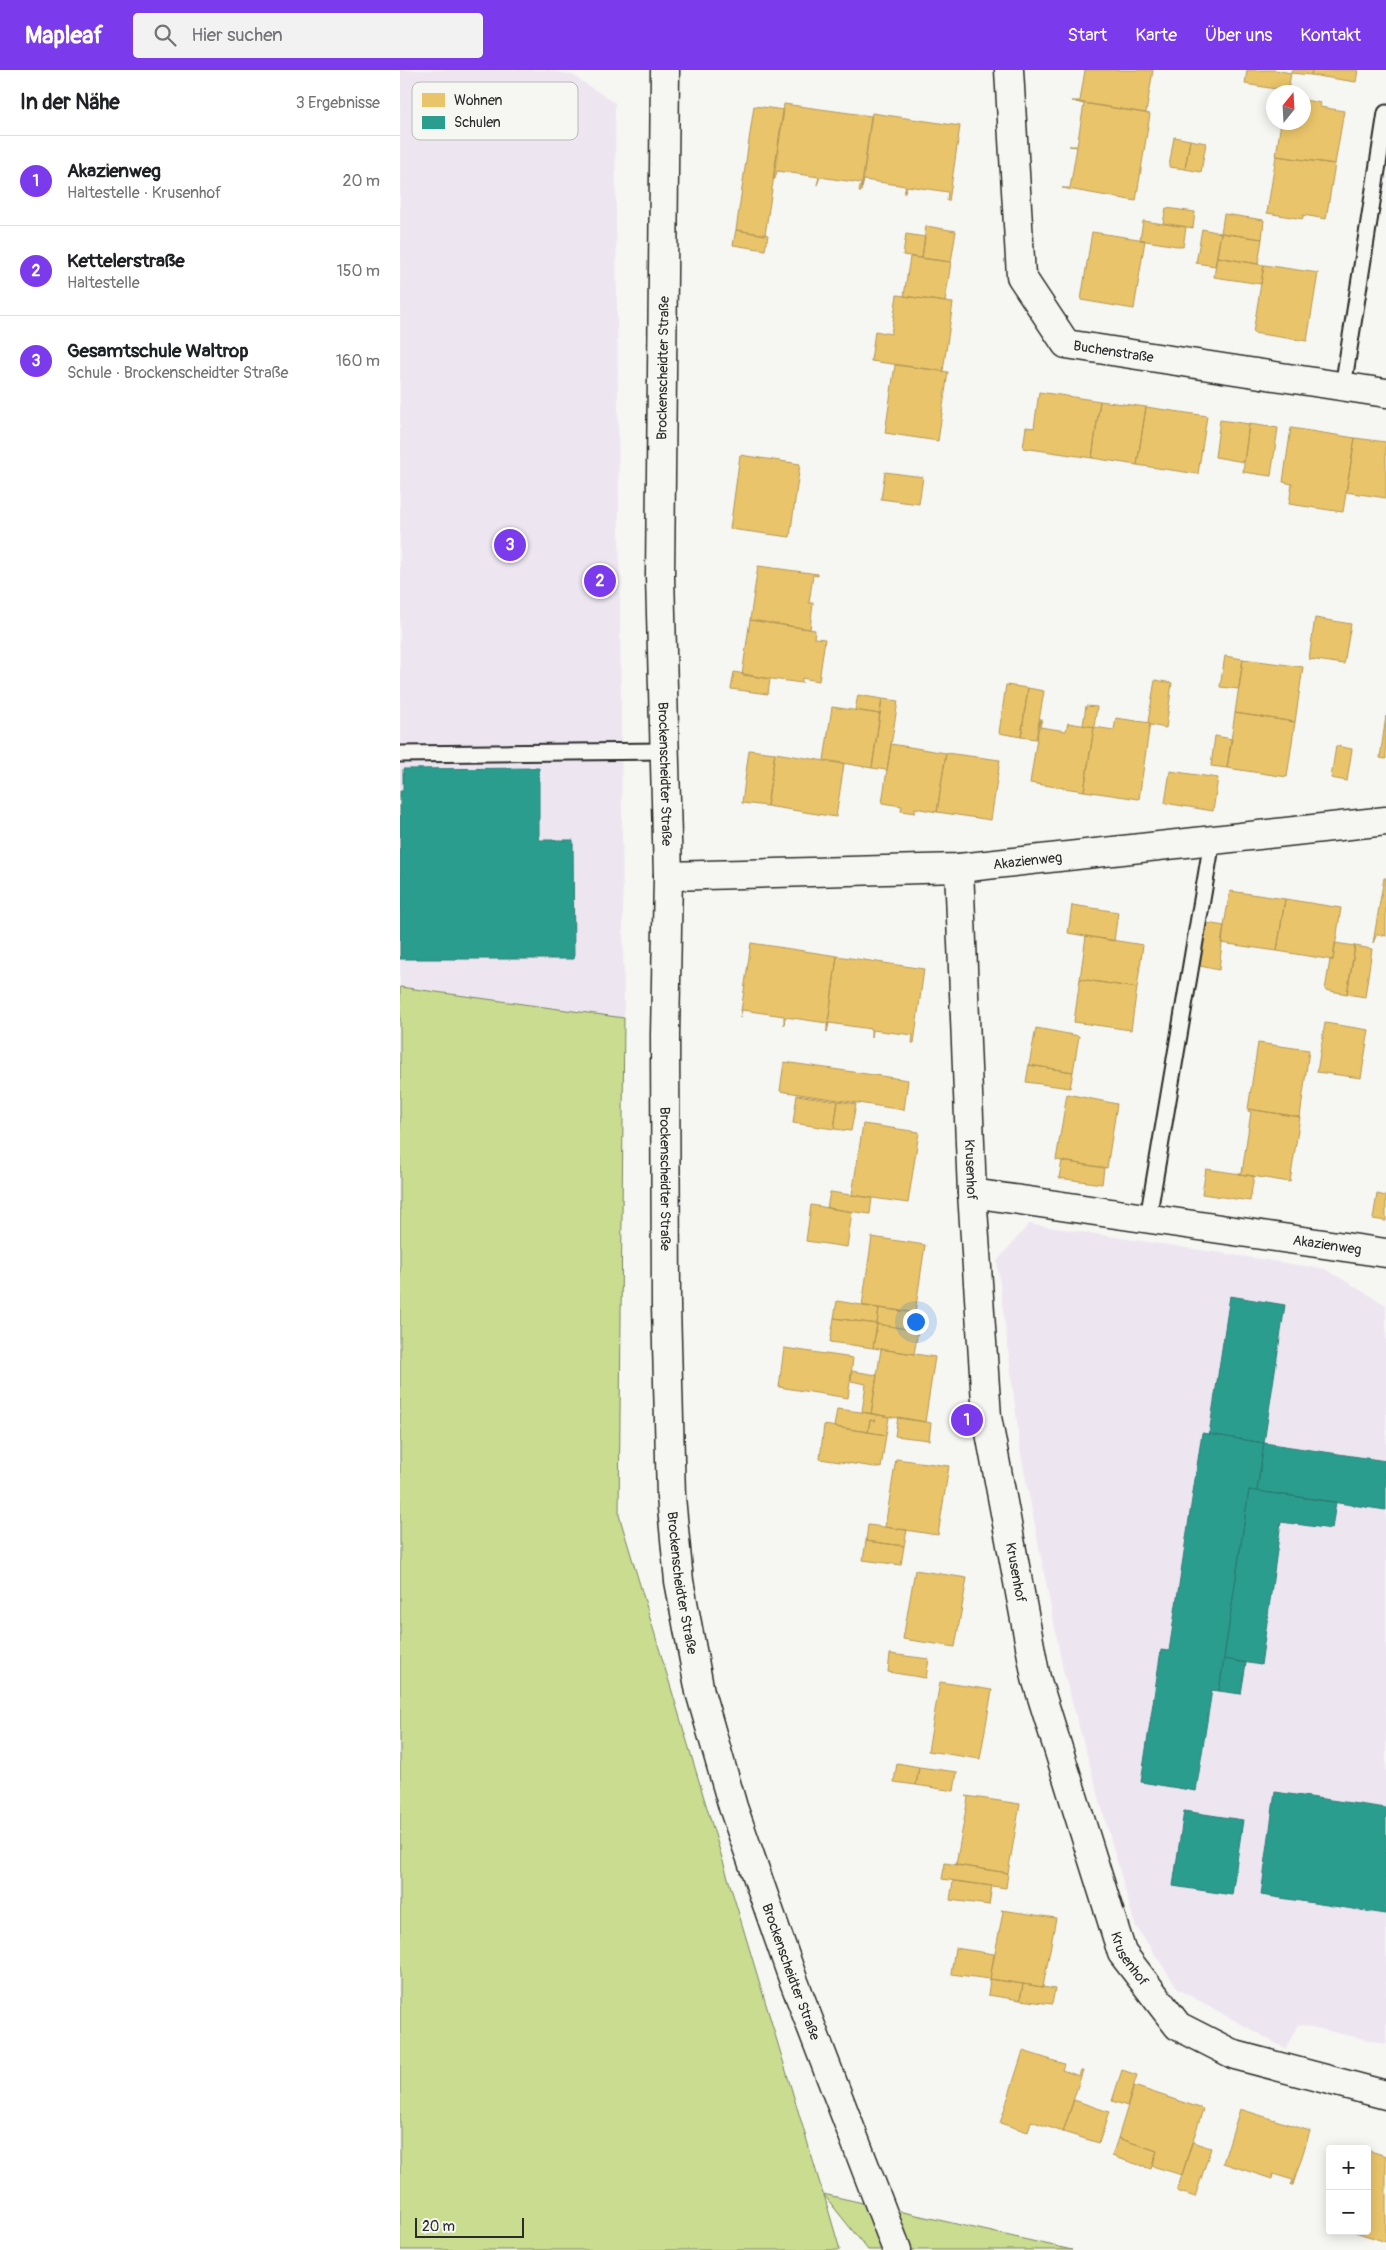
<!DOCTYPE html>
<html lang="de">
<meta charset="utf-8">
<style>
body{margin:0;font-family:Pangolin,sans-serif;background:#f2f2f2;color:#202124}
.controls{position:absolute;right:15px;bottom:15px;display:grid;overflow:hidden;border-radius:5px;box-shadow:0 2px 12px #0003}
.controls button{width:45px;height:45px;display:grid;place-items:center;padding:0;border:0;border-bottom:1px solid #e0e0e0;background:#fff;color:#202124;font:25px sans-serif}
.compass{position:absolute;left:866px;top:15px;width:45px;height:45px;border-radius:50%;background:#fff;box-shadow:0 2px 12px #0003;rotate:18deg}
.scale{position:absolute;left:15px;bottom:12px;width:109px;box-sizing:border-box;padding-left:5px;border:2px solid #2b2b2b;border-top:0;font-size:14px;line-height:18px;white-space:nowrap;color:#2b2b2b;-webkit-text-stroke:4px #f6f6f2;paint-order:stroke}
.you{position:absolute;left:515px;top:1251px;width:18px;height:18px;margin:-12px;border:4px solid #fff;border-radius:50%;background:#1a73e8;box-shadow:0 0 0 8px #1a73e833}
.badge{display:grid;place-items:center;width:32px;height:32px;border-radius:50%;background:#7c3aed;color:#fff;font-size:16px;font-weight:700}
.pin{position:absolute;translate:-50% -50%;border:2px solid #fff;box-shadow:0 1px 5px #0006}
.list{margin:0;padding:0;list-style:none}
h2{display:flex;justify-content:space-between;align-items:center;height:65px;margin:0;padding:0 20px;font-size:21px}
h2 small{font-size:16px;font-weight:400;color:#757577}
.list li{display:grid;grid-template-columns:32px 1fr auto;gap:15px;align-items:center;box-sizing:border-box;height:90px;padding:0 20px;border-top:1px solid #e0e0e0}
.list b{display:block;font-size:19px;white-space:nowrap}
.list p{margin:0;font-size:16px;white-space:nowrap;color:#757577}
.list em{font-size:16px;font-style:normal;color:#757577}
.icon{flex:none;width:28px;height:28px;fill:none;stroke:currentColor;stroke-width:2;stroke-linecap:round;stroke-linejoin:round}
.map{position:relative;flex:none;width:986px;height:2180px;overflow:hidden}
header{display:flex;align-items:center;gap:30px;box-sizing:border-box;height:70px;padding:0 25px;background:#7c3aed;color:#fff}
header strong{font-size:24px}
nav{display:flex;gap:28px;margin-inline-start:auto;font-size:18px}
.search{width:350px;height:45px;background:#f2f2f2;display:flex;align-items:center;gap:12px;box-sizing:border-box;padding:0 18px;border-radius:5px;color:#757577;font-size:19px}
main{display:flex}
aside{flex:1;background:#fff}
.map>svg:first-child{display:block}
</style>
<header>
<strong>Mapleaf</strong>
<div class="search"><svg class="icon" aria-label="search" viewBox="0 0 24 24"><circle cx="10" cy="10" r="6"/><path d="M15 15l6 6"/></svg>Hier suchen</div>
<nav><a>Start</a><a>Karte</a><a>Über uns</a><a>Kontakt</a></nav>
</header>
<main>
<aside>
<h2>In der Nähe<small>3 Ergebnisse</small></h2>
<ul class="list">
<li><span class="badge">1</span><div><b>Akazienweg</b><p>Haltestelle · Krusenhof</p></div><em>20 m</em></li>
<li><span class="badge">2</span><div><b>Kettelerstraße</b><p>Haltestelle</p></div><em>150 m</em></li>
<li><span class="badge">3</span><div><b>Gesamtschule Waltrop</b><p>Schule · Brockenscheidter Straße</p></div><em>160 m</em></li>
</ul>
</aside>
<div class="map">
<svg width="986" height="2180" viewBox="0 0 986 2180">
<rect width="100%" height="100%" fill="#f6f6f2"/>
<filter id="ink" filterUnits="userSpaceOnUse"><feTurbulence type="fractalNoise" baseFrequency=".02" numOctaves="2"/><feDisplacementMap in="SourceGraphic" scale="10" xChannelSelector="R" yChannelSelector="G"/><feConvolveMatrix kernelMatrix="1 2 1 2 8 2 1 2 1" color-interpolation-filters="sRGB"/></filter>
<g filter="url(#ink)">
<path fill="#ede6f1" d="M0 0H148L172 5 215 33 224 948 0 917Z
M629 1154 925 1199 986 1235V1974L898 1954 886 1979 778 1919 735 1855 663 1600 621 1384 597 1191Z"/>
<path fill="#c9dc90" stroke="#7a845e" d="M0 917 224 948 219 1445 423 2124 672 2180H468L424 2125 440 2180H0Z"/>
<path fill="#e9c46a" stroke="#b09657" d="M685 0H753L746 43 672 31H680Z
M847 0H875L891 3 888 21 845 14Z
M891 0H912L911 5 891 3Z
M912 0H958L956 12 911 5Z
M904 30 921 33 920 37 944 41 935 94 876 86 881 52H904Z
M676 32 750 44 736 131 662 118H670L677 77 669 76H677L684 34Z
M384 34 471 46 461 122H459L461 113 420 107 417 115 419 107 377 101 375 109H373Z
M354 36 384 40 365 165 336 160Z
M472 43 560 56 549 131H547L548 122 507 116 504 124 506 116 464 110 462 118Z
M774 67 790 70 785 99 769 97Z
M790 70 806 73 801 102 785 99Z
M876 86 935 94 926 149 903 145V149L867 143Z
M766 138 795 142 793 158 763 153Z
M824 144 864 150 862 169 821 163Z
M743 151 786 157 783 177 740 170Z
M526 156 556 161 551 192 522 188Z
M802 159 821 163 815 196 796 193Z
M336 160 368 165 365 180 333 175Z
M692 162 745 170 734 239 681 230Z
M821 163 862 169 858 194 817 187Z
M506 164 525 167 522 188 503 185Z
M510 187 551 192 545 232 504 226Z
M817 187 864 195 861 214 814 207Z
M864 195 918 203 907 271 853 263Z
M497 225 553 233 543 301 471 291 475 261 491 264Z
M495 295 548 302 538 371 485 363Z
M639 322 700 331 692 388 623 378 626 357 634 358Z
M700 331 746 337 737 395 692 388Z
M746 337 807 346 798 404 737 395Z
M820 350 849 354 844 392 815 387Z
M849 354 878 358 871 406 843 402Z
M891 358 955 368 943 442 889 434 892 414 883 412Z
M955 368 986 372V428L946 422Z
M340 385 400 394 390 467 330 459Z
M485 402 523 407 519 434 481 429Z
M358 496 418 504V506L413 505 409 533H413L410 559 350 550Z
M915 548 951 554 944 594 909 589Z
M350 550 415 560 414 568 425 569 419 611 402 608V613L342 605Z
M825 586 843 589 839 619 820 617Z
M843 589 903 597 895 652 835 643Z
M334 602 370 609 368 624 331 619Z
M755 610 772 613 766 658 750 655 748 652Z
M606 615 628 618 621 667 599 663Z
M628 618 644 621 636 669 621 667Z
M458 625 482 629 480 644 455 640Z
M482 629 498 631 487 700 472 698Z
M686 636 697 637 694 657 683 655Z
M432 637 480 644 472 698 424 690Z
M835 643 895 652 887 707 827 698Z
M986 646V689L980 688Z
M716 648 750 653 739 729 684 721 694 657 714 660Z
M640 649H642L640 657 666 661 668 653 694 657 684 721 630 713Z
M815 666 832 669 827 698 811 696Z
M491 674 546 683 537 742 515 738V743L501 741 502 736 482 733Z
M936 676 952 679 947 711 931 708Z
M349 680 375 683 367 736 342 733Z
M375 683 444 694 436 747 367 736Z
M546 683 600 690 591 750 537 742Z
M770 701 818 708 813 741 765 733Z
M984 808H986V866L977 864 973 873Z
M830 821 885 829 877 881 821 873Z
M885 829 941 838 933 890 877 881Z
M672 835 718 842 714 871 668 863Z
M807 853 824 856 819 900 800 896Z
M686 866 743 875 737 918 680 909Z
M351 873 437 886 427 962V953L385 947 384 955V946L342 940 340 948Z
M935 873 955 876 947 924 925 920 930 890H933Z
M955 876 972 879 965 927 947 924Z
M437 886 524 899 514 973H512L513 965 472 960 471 968V959L429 953 427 962Z
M680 909 737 918 731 960 674 952Z
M925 953 969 960 961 1008 917 1002Z
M636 958 679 966 673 1002 629 995Z
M858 973 909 980 900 1047 848 1039Z
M384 992 508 1010 504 1040 380 1021Z
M629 995 673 1002 670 1018 626 1012Z
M667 1024 717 1034 707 1098 656 1090Z
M397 1025 438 1031 434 1059 393 1053Z
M438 1031 456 1034 451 1061 434 1059Z
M848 1039 900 1047 890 1112 839 1104 842 1103 851 1042 848 1041Z
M463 1054 519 1062 508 1133 452 1125Z
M662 1091 704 1098 702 1114 659 1108Z
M806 1099 854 1106 850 1131 802 1124Z
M430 1122 472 1128 470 1144 427 1138Z
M977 1124 986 1126V1151L973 1149Z
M411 1135 452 1142 447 1177 406 1171Z
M472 1167 525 1175 515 1243 462 1236Z
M437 1231 479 1238 477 1254 434 1248Z
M479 1238 521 1243 518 1261 477 1254Z
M434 1248 477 1254 473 1278 430 1272Z
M477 1254 518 1261 514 1284 473 1278Z
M384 1278 453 1288 448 1328 379 1317Z
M481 1279 535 1287 525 1352 471 1344Z
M452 1301 477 1305 471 1344 462 1342 466 1314 451 1311Z
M437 1339 476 1344 475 1351 470 1350 468 1362 434 1357Z
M476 1344 489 1347 486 1365 468 1362 470 1350 475 1351Z
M498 1347 531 1353 529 1370 495 1366Z
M424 1355 486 1365 481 1398 420 1389Z
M496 1389 549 1396 538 1465 485 1457Z
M468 1455 507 1460 504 1476 466 1471Z
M466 1471 504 1476 501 1495 463 1490Z
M515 1500 567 1508 555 1577 503 1569Z
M490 1584 529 1589 526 1608 488 1602Z
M540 1612 592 1620 580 1689 528 1681Z
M497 1693 519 1697 516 1715 494 1712Z
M519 1697 557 1702 554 1721 516 1715Z
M566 1726 620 1734 608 1803 556 1795 568 1728Z
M545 1793 608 1803 606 1818 542 1809Z
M553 1811 592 1816 589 1835 550 1830Z
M601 1840 656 1848 643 1917 590 1909 603 1842Z
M555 1878 594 1884 590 1909 551 1904Z
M590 1909 623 1914 620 1930 588 1925Z
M623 1914 655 1919 652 1934 620 1930Z
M623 1981 664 1994 662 2000 679 2006 681 2000H683L663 2062 631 2051 628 2062 600 2053Z
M722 2000 737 2005 727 2036 712 2031Z
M734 2016 803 2039 782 2105 752 2096 757 2081 718 2068Z
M674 2030 709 2042 699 2073 663 2062Z
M840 2039 910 2061 893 2115H891L893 2110 873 2104 872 2109 823 2093Z
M718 2068 757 2081 751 2099 712 2086Z
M792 2072 811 2078 795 2127 777 2121Z
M967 2080 986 2086V2172L952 2161H967Z"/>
<path fill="#2a9d8f" stroke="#2a7b71" d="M139 698V770H173L174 889H0V721H3V699Z
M830 1226 885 1235 864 1373 809 1364Z
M802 1363 864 1373 857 1421 849 1420 819 1621 812 1620 796 1721 741 1712 761 1580 769 1581Z
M864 1373 986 1391V1440L857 1421Z
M849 1420 936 1432 932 1459 881 1452 861 1595 824 1589Z
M824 1589 846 1593 841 1624 819 1621Z
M875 1722 986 1738V1844L861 1825Z
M784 1741 843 1750 832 1825 773 1816Z"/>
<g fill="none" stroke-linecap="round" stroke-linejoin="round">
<g stroke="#2b2b2b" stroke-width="19">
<path id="service" d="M943 317 986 43
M0 684 265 681
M748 1148 812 771"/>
</g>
<g stroke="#2b2b2b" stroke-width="31">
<g id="minor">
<path id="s1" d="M609 0 621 206 666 274 986 323"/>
<path id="s2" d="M559 798 572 1123 587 1347 636 1608 722 1883 778 1956 835 1985 986 2025"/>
<path id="s3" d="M268 806 559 798 986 751"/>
<path id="s4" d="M572 1123 986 1183"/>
</g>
</g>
<g stroke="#2b2b2b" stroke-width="31">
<g id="tertiary">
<path id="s5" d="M265 0 260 506 268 806 265 965 266 1236 271 1427 279 1511 300 1622 333 1737 393 1909 497 2180"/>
</g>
</g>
<use href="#service" stroke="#f6f6f2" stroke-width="15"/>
<use href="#minor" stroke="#f6f6f2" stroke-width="28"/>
<use href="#tertiary" stroke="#f6f6f2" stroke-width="28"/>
</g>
</g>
<g text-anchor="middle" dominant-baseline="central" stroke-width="5" stroke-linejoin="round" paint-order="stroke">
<g font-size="14" fill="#2b2b2b" stroke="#f6f6f2">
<text stroke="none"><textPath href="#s1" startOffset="336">Buchenstraße</textPath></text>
<text transform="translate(263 298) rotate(-89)">Brockenscheidter Straße</text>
<text stroke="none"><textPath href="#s5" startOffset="704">Brockenscheidter Straße</textPath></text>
<text stroke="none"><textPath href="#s3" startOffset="360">Akazienweg</textPath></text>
<text stroke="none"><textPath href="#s2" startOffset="302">Krusenhof</textPath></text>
<text stroke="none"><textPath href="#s5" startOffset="1109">Brockenscheidter Straße</textPath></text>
<text stroke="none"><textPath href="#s4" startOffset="359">Akazienweg</textPath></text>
<text stroke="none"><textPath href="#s2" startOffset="708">Krusenhof</textPath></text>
<text stroke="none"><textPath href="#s5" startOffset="1514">Brockenscheidter Straße</textPath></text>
<text stroke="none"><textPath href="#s2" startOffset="1112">Krusenhof</textPath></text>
<text stroke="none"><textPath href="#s5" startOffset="1919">Brockenscheidter Straße</textPath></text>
</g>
</g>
<rect x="12" y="12" width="166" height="58" rx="8" fill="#f6f6f2" stroke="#b9b9b6" stroke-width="1"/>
<rect x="22" y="23" width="23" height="14" fill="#e9c46a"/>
<rect x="22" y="46" width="23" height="13" fill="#2a9d8f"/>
<g font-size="14" fill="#2b2b2b">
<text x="54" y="35">Wohnen</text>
<text x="54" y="57">Schulen</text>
</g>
</svg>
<div class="controls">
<button>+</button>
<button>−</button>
</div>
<svg class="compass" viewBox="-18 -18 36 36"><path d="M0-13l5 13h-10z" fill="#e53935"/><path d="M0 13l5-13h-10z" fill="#757577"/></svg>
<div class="scale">20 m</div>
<div class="you"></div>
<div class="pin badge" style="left:567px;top:1350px">1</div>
<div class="pin badge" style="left:200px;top:511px">2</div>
<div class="pin badge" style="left:110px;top:475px">3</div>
</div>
</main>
